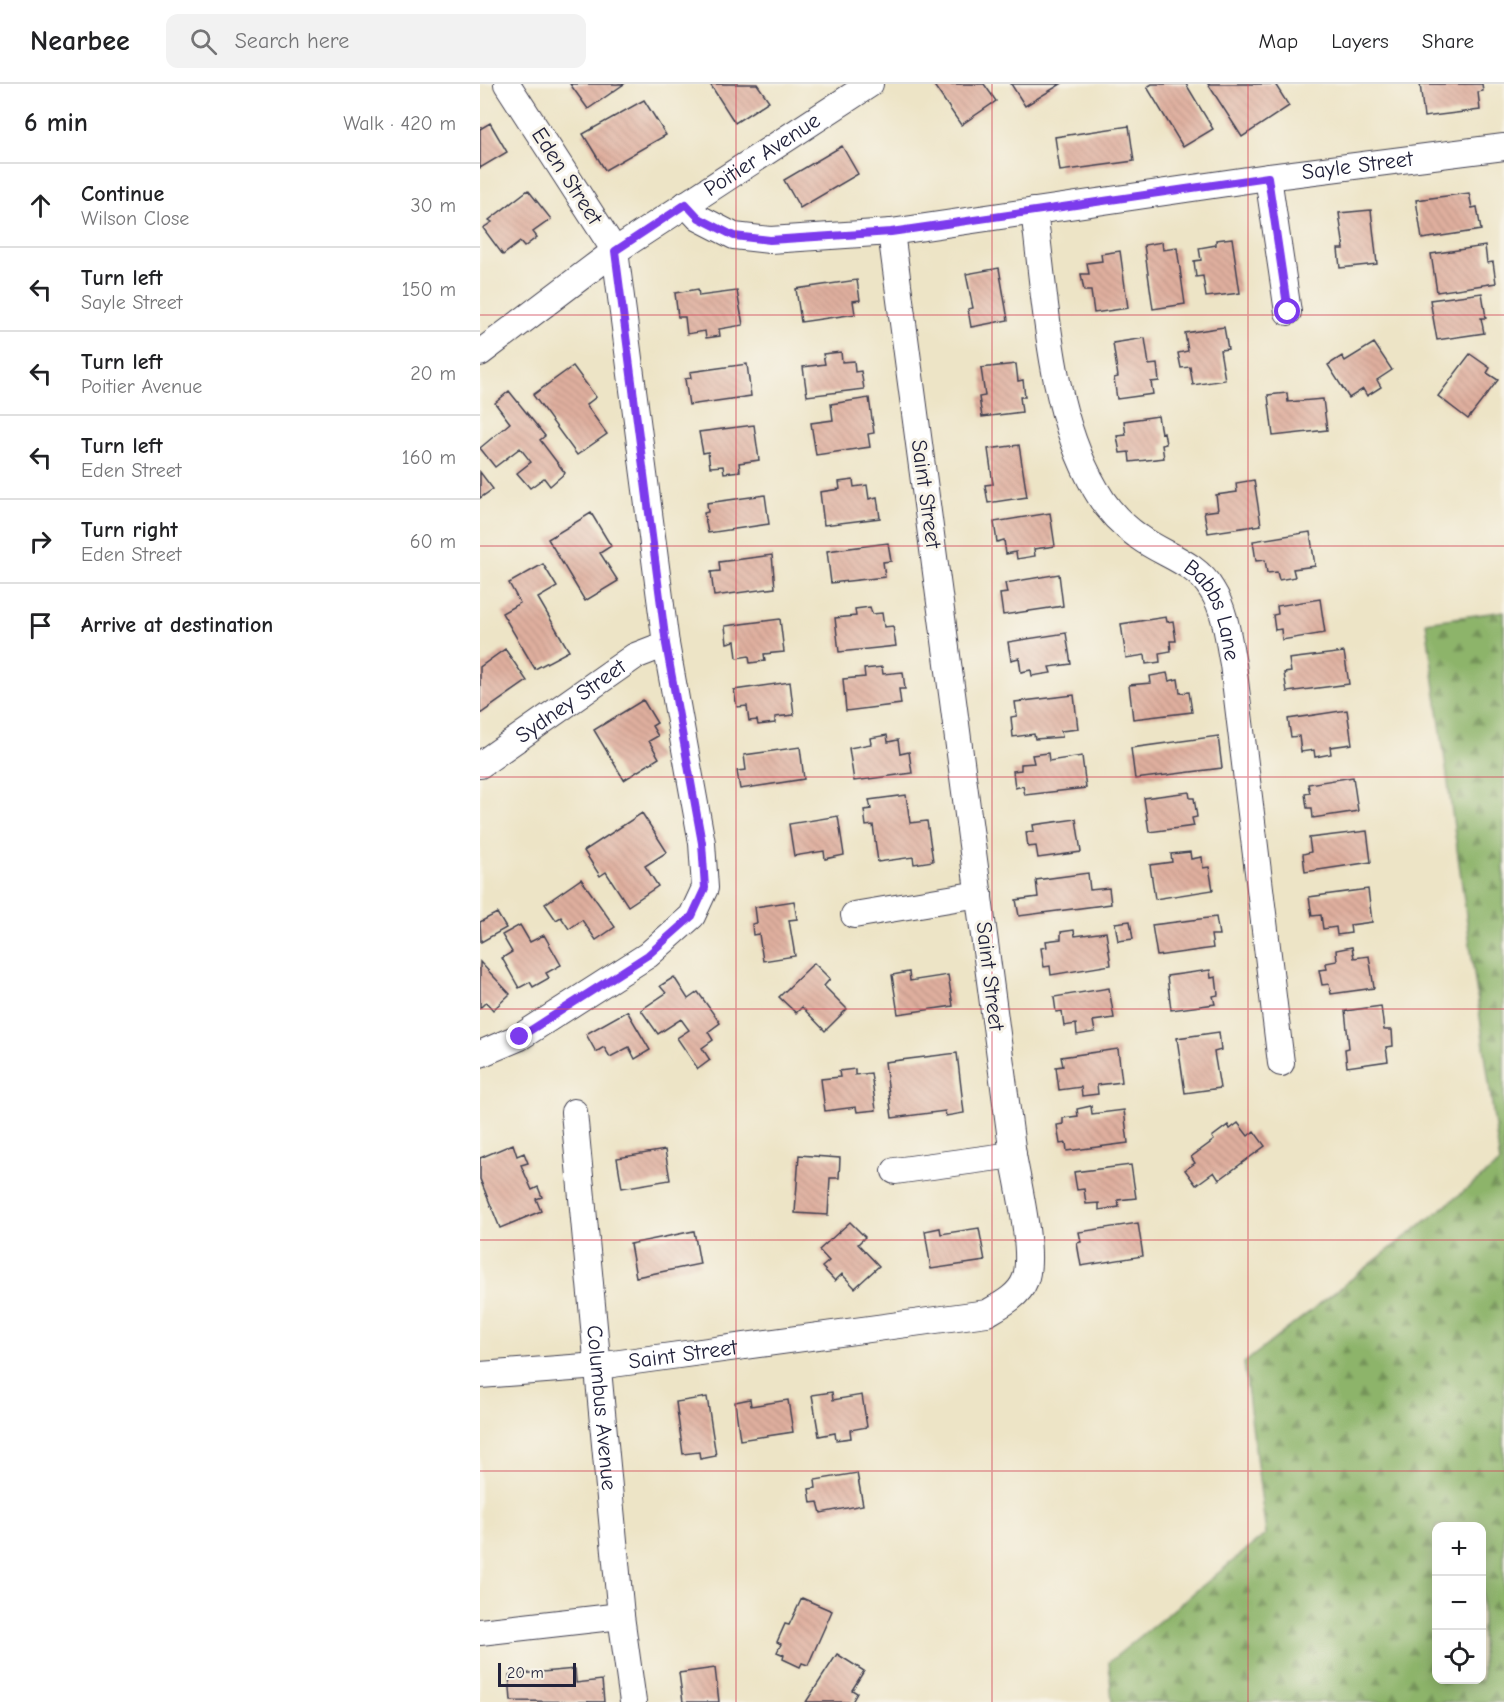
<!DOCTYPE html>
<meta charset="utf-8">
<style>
body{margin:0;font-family:"Comic Neue",sans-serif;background:#f2f2f2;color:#202124}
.controls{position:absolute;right:18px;bottom:18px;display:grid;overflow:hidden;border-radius:12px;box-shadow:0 3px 15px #0003}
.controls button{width:54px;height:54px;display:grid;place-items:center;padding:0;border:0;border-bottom:2px solid #e0e0e0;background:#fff;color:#202124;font:30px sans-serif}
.scale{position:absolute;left:18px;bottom:15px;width:78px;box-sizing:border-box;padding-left:6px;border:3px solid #22223b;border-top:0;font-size:16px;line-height:21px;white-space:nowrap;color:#22223b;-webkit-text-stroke:4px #f7f3e8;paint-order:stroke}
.stop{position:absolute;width:18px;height:18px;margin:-14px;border:4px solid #7c3aed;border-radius:50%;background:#fff}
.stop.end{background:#7c3aed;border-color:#fff;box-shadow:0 2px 6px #0008}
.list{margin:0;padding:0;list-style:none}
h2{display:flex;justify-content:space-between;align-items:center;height:78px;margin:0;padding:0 24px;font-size:26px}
h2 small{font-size:20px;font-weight:400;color:#757577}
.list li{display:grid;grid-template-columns:39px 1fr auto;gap:18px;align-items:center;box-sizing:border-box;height:84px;padding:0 24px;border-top:2px solid #e0e0e0}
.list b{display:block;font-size:22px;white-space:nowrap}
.list p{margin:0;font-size:20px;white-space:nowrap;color:#757577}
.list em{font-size:20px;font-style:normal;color:#757577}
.icon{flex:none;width:33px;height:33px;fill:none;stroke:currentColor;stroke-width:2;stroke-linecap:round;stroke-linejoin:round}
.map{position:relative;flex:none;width:1024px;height:1618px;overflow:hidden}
header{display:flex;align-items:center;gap:36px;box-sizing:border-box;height:84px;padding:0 30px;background:#fff;border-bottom:2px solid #e0e0e0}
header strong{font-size:28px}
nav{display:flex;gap:33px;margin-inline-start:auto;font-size:21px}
.search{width:420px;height:54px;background:#f2f2f2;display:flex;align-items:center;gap:15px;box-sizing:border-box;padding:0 21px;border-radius:12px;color:#757577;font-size:22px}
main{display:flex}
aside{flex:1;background:#fff}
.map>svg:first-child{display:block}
</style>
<header>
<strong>Nearbee</strong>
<div class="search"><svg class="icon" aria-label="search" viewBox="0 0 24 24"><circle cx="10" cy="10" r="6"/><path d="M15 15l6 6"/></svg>Search here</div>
<nav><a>Map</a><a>Layers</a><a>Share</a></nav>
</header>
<main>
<aside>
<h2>6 min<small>Walk · 420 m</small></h2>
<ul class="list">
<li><svg class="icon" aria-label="ahead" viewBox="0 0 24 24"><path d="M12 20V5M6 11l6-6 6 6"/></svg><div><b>Continue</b><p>Wilson Close</p></div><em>30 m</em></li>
<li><svg class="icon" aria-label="left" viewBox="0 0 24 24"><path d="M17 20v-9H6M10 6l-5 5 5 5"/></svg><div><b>Turn left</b><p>Sayle Street</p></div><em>150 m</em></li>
<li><svg class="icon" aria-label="left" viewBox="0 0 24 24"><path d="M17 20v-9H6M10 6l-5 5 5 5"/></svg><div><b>Turn left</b><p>Poitier Avenue</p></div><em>20 m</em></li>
<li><svg class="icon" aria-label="left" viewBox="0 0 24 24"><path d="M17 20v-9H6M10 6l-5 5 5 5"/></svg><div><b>Turn left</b><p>Eden Street</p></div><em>160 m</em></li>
<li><svg class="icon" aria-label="right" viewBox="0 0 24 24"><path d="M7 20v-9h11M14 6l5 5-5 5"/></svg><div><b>Turn right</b><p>Eden Street</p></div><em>60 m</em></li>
<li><svg class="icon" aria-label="arrive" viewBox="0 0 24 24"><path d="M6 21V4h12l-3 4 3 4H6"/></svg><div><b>Arrive at destination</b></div></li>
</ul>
</aside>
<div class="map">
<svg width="1024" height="1618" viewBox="0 0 1024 1618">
<defs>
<pattern id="forest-firs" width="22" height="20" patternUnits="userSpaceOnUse" patternTransform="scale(1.5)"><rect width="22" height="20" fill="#8db46a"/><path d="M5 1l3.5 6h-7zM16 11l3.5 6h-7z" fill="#739258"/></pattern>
<pattern id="building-back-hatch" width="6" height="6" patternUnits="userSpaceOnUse" patternTransform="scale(1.5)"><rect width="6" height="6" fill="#dfaf9e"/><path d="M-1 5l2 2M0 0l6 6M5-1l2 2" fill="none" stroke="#bf9689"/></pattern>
</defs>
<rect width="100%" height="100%" fill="#f7f3e8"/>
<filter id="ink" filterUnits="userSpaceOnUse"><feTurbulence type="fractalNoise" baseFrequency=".0167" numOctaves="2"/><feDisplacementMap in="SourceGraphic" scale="12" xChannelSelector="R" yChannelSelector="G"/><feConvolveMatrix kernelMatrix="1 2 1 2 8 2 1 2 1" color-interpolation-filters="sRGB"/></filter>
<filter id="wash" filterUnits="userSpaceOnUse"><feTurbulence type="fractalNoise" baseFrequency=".008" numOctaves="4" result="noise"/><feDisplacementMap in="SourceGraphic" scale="24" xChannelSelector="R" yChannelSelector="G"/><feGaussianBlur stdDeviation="1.35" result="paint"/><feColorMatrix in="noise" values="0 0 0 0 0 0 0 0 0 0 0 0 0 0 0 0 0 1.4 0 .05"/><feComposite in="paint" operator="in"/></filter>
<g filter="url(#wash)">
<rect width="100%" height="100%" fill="#ede4c6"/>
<path fill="url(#forest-firs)" stroke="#586b52" stroke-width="1.5" fill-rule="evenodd" d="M1024 527V1618H632L629 1578 786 1450 764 1279 1020 1079 946 538ZM956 1442H1002V1596H956Z"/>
<g id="blocks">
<path fill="url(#building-back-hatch)" d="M90 0H144L108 25Z
M230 0H277L289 17 255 39Z
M453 0H504L516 17 481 41Z
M531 0H581L545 22Z
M672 0H706L733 45 703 63 667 3Z
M728 0H795L809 22 762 53Z
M940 0H1002L1003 7 998 8 1000 26 944 33Z
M164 16 186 51 125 86 103 50Z
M10 39 27 68 0 84V45Z
M649 42 654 77 580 87 575 53Z
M362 62 378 90 320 124 304 96Z
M48 106 71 135 53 148 57 153 44 163 40 158 23 171 3 144 12 138 9 136Z
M989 109 992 124 997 123 1001 146 942 155 936 116Z
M891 126 897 180 860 184 858 165H864L859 129Z
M752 154 760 209 726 213 723 192 716 193 714 177 721 176 719 164 736 161V156Z
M682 158 683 166 697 164 705 220 673 225 664 161Z
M1005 162 1007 179 1013 178 1016 199 957 208 951 170Z
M640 167 648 224 614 229 611 207H604L601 190H609L607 179 622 177 621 170Z
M519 184 528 236 491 243 488 225 493 224 486 190Z
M377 196 380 216 373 217 375 230 321 238 316 205Z
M218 205 219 212 257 207 263 241 239 245 240 252 226 254 225 247 207 250 205 233H198L195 209Z
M1002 209 1006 234H1001L1004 249 957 256 950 216Z
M744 243 748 265 740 266 745 296 713 301 710 283 701 284 698 269 708 267 705 249Z
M665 254 669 281 677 280 679 297 671 298 673 310 637 315 634 294 638 293 633 259Z
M894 259 912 286 897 296 901 303 887 312 883 305 869 314 848 281 862 272 865 277Z
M361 268 362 278 374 277 375 288 381 287 384 305 327 312 323 283 345 280 343 270Z
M990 270 1010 284 1007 289 1018 296 988 335 958 312Z
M267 280 271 312 209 321 205 295 211 294 210 288Z
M536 280 538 297 543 296 545 313H540L542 328 502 333 499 313 505 312 501 284Z
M93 282 116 313 106 321 127 350 97 371 53 311Z
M29 307 65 352 60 356 85 389 70 402 64 394 50 404 37 389 51 378 40 364 15 383 0 364 30 339 15 319Z
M807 309 808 318 843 315 847 346 793 352 788 311Z
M389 314 394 349 388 350 390 363 336 371 331 339 353 336 351 320Z
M678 332 681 349 684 348 686 360 682 361 684 374 650 378 649 368 640 369 637 352 646 351 644 337Z
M274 341 279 376 259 379 260 387 244 389 243 382 230 383 228 368 223 369 219 348Z
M539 361 547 413 508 419 505 401 513 400 508 365Z
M0 388 13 405 0 414Z
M373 396 374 403 387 401 389 415 397 413 400 434 344 441 340 408 360 405 359 398Z
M774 396 781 441 728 449 724 428 738 426 736 411 757 408 756 399Z
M285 411 289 440 228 449 224 429 228 428 227 419Z
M111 429 131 462 120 469 138 497 105 517 68 455Z
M570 429 575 462 554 465 555 472 537 475 536 468 526 470 524 456 517 458 514 438Z
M830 448 835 482 813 485 815 493 799 496 797 488 787 489 785 476 776 477 773 457Z
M408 459 411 477 403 478 405 493 351 499 347 467Z
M292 471 295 504 234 512 231 488 240 487 239 478Z
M63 480 77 503 58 514 89 567 55 585 22 529 40 519 29 499Z
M579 490 583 522 523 531 520 510 527 509 525 499Z
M840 515 845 549 802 556 801 545 795 546 793 531 798 530 797 522Z
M390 523 392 530 402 529 404 543 413 542 416 562 359 568 355 534 376 532 375 525Z
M686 533 687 538 693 537 696 557H690L691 567 679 569 680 578 666 580 665 571 646 574 641 540Z
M300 535 304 568 284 570 285 577 270 579 269 572 257 574 255 557 247 559 245 542Z
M586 549 591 580 569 583 571 589 552 592 551 586 541 588 539 574 531 576 528 558Z
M25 565 47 597 0 630V583Z
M864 568 869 600 807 608 804 589 811 588 809 575Z
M402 583 403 590 423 588 425 605H419L421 620 366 627 363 595 385 593 384 585Z
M687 589 689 597 698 595 700 609 709 608 712 628 653 635 649 601 671 599 670 592Z
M310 598 314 631 295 633V639L278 641 277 636 269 637 267 622 257 623 254 606Z
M594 611 598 645 581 647 582 653 555 655 554 650 533 653 531 633 537 632 535 618Z
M163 616 177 639 172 642 178 652 169 657 179 674 144 696 114 646Z
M867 626 872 660 850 663 851 670 835 673 834 666 821 668 819 652 811 653 808 635Z
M407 651 408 658 418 656 420 670 429 668 432 689 374 697 369 664 391 660 390 654Z
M738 652 742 684 655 695 651 664Z
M320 663 324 695 260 705 257 687 266 686 264 671Z
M568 669 569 677 602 672 606 704 545 711 543 702 535 704 533 687 541 686V680L554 679 552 671Z
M873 693 878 727 833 734 832 724H827L825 710 830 709 828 700Z
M709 708 710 714H714L717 733 712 734 714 742 669 748 664 714Z
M426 711 430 739 447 737 453 777 434 780 433 773 398 778 393 741 386 742 384 726 391 725 389 716Z
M162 729 187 768 165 782 178 802 148 822 126 788 120 792 104 767Z
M358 732 364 771 345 775 344 767 314 772 309 740Z
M596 735 601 768 558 774 556 762 548 763 546 748 554 747 553 741Z
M887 747 891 778 825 788 823 770 831 768 829 754Z
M710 768 711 775 722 773 723 784 729 783 733 806 675 815 670 781 692 778 691 770Z
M608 789 610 806 629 804 631 820 539 832 536 816 558 813 556 796Z
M101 795 135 843 116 856 102 836 89 845 81 833 76 836 65 820Z
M888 805 892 838 870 841 871 849 857 851 856 843 843 845 841 831 832 832 829 813Z
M314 817 317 835 309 836 315 872 283 877 279 850 273 851 272 840 277 839 275 823Z
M17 829 26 844 1 858 0 838Z
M736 833 739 851H731L733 864 677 872 672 841Z
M650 837 653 855 638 857 635 839Z
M40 841 50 858 64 851 81 881 66 889 69 894 53 903 50 898 39 904 22 874 32 868 22 851Z
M594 846 595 852 626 848 631 881 571 891 570 882 564 883 561 864 567 863 566 857 581 855V848Z
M872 863 874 874 889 872 894 904 851 910 849 900 842 901 839 886 847 885 846 879 857 877 856 866Z
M0 878 30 910 13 926 6 918 0 924Z
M334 879 350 895 344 902 367 925 345 947 322 923 316 929 299 913Z
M730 886 731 894 736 893 738 911 733 912 735 920 691 926 687 892Z
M429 888 430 897 468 891 473 922 418 930 412 891Z
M194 893 208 915 218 908 240 939 228 948 233 956 222 964 230 976 218 985 197 954 209 946 201 935 178 950 161 926 186 909 180 902Z
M629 904 634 934 613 937 615 948 597 951 596 940 584 942 582 927 576 928 574 913Z
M901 922 904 946H912L913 962 906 963 908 977 867 983 865 965 869 964 865 927Z
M147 927 170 966 155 975 149 963 130 973 124 963 116 968 106 950Z
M739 948 741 966 734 968 740 1004 705 1009 697 954Z
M638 965 642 998 617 1001 618 1010 602 1012 601 1003 579 1006 576 983 583 982 581 973Z
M477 969 484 1029 466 1032 465 1027 412 1034 405 978Z
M375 985V991L391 989 396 1026 377 1028 376 1023 345 1027 341 995 360 993 359 987Z
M611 1022 612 1030 644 1026 648 1059 587 1067 586 1059 580 1060 577 1041 583 1040V1034L598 1032 597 1025Z
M758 1039 768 1052 774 1047 785 1062 739 1096 734 1088 716 1101 705 1086 715 1079 711 1073 734 1056 732 1053 748 1041 750 1045Z
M33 1060 37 1072 44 1069 48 1079 41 1081 52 1106 58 1103 62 1113 56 1115 61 1127 20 1144 0 1095V1074Z
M185 1066 190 1096 142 1104 137 1074Z
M319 1071 360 1074 359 1094H350L348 1131 315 1129Z
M651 1081 656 1114 638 1116 639 1123 619 1126V1119L606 1120 604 1105 597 1106 594 1088Z
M370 1138 385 1153 378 1160 399 1182 375 1204 362 1190 355 1197 342 1183 349 1177 339 1166Z
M658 1139 663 1172 601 1182 597 1159 601 1158 599 1148Z
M460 1144 461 1150 499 1144 505 1177 451 1185 445 1147Z
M214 1147 220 1180 156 1193 150 1160Z
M352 1308 353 1316 382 1311 387 1343 370 1346 371 1354 356 1356 355 1349 339 1352 332 1311Z
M227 1313 236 1372 220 1375 219 1368 203 1370 196 1318Z
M270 1315 271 1322 308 1316 313 1348 260 1356 255 1318Z
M377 1389 383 1421 341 1429 338 1418 331 1419 329 1405 336 1404 335 1396Z
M322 1514 352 1527 328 1581 322 1579 320 1583 303 1575 304 1571 297 1568 301 1560 297 1558 305 1540 309 1541Z
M357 1570 384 1587 372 1606 377 1609 372 1618H326Z
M235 1584 239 1618H203L199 1589Z
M95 1585 96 1599 122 1596 124 1618 31 1617 29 1591Z"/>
</g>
</g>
<g filter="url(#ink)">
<use href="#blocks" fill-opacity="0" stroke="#403f50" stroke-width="1.5"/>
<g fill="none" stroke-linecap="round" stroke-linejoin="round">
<g stroke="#403f50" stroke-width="28">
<g id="minor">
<path d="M788 93 808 228"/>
<path id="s1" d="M206 120 219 134 254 152 290 156 411 148 788 93 1024 63"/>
<path id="s2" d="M554 127C566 218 569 325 616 406 626 424 642 441 659 453 683 471 716 478 732 506 746 528 748 555 753 580L801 979"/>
<path id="s3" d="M0 269 135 167 390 0"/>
<path id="s4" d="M0 681 155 572 186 560"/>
<path d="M374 831 499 810"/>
<path d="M0 970 40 953 168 871 212 832 225 804 222 759 186 560 135 167 27 0"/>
<path id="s5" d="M94 1028 141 1532 153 1618"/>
<path d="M415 1087 533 1071"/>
<path id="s6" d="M0 1291 118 1282 507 1229C521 1221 539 1212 545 1196 555 1171 538 1100 533 1071L411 148"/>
<path d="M0 1548 141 1532"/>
</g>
</g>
<use href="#minor" stroke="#fff" stroke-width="26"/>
</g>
</g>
<g fill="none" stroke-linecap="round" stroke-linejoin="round" filter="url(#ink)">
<path stroke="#7c3aed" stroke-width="8" d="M40 953 168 871 212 832 225 804 222 759 186 560 135 167 206 120 219 134 254 152 290 156 411 148 788 93 808 228"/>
</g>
<path fill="none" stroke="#d1495b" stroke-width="1.5" stroke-opacity="0.55" d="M256 0V1618M512 0V1618M768 0V1618M0 231H1024M0 462H1024M0 693H1024M0 925H1024M0 1156H1024M0 1387H1024"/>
<g text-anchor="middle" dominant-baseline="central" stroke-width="6" stroke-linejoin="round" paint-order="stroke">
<g font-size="22" fill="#22223b" stroke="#f7f3e8">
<text stroke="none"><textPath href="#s3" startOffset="345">Poitier Avenue</textPath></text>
<text stroke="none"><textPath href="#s1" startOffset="687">Sayle Street</textPath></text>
<text transform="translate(87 92) rotate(57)">Eden Street</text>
<text transform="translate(446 410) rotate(82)">Saint Street</text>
<text stroke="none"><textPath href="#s2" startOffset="462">Babbs Lane</textPath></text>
<text stroke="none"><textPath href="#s4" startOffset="111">Sydney Street</textPath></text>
<text transform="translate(510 892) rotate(83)">Saint Street</text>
<text stroke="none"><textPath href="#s6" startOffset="204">Saint Street</textPath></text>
<text stroke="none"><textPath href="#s5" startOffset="297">Columbus Avenue</textPath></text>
</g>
</g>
</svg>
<div class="controls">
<button>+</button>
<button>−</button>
<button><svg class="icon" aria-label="locate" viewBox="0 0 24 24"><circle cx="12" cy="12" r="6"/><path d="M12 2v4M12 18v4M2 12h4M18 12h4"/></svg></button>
</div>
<div class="scale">20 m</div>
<div class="stop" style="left:808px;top:228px"></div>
<div class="stop end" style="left:40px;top:953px"></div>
</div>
</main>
